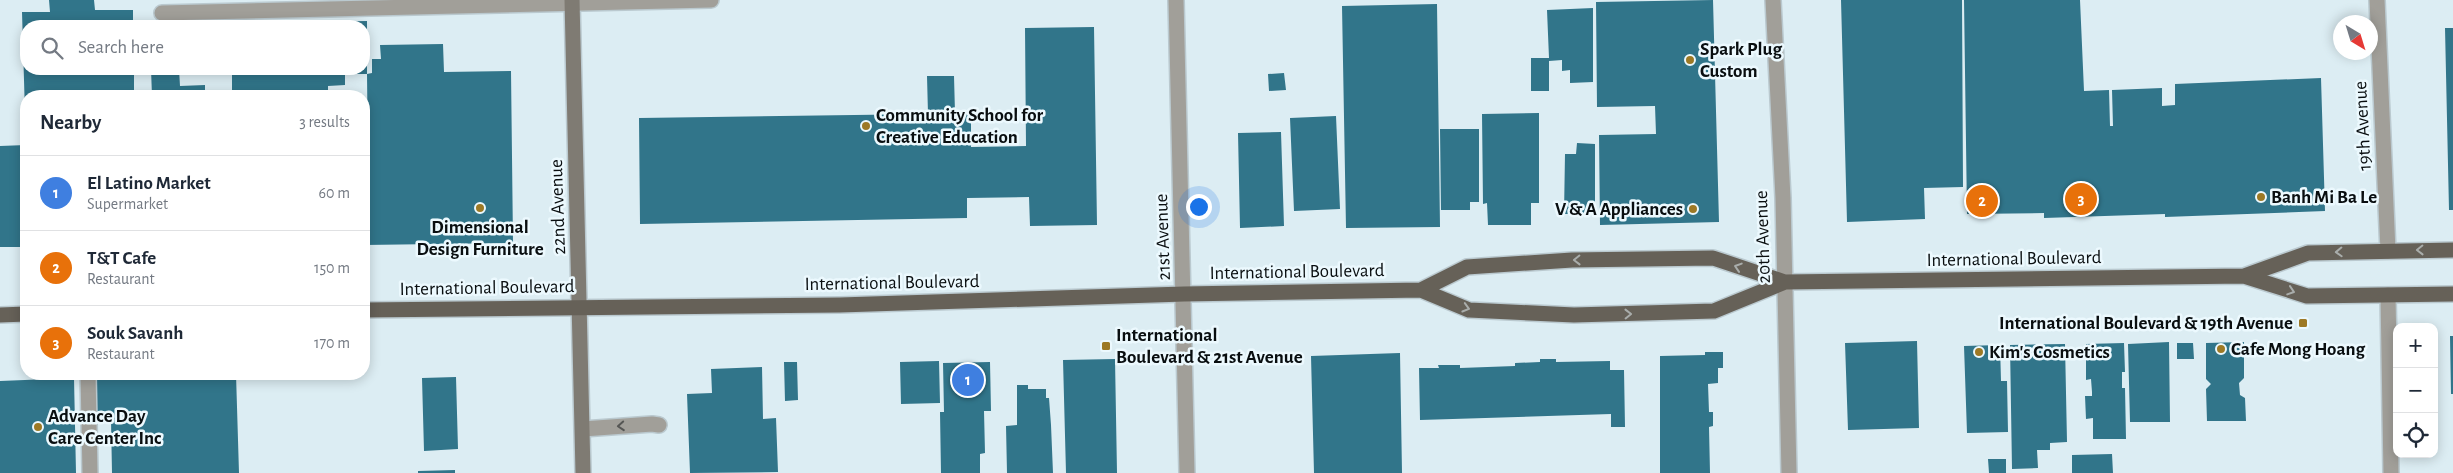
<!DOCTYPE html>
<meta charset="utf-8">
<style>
body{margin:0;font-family:"Alegreya Sans",sans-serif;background:#f6f6f7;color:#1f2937}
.controls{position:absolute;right:15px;bottom:15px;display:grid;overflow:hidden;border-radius:10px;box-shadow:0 2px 12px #0003}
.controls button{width:45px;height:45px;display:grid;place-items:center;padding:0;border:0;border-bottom:1px solid #e0e1e3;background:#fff;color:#1f2937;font:25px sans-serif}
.compass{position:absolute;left:2333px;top:15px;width:45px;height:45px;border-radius:50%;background:#fff;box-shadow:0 2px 12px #0003;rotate:142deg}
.you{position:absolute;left:1198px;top:206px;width:18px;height:18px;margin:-12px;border:4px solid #fff;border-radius:50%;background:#1a73e8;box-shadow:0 0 0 8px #1a73e833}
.badge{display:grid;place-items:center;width:32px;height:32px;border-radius:50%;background:#d93025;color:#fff;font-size:16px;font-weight:700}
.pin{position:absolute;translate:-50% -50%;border:2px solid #fff;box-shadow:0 1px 5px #0006}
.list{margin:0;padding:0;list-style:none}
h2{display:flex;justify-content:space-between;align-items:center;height:65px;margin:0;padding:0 20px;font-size:21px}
h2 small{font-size:16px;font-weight:400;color:#747a83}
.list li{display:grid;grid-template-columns:32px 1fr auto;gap:15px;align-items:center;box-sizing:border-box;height:75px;padding:0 20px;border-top:1px solid #e0e1e3}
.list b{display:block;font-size:19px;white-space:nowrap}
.list p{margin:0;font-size:16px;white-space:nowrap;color:#747a83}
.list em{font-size:16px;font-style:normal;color:#747a83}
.icon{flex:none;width:28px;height:28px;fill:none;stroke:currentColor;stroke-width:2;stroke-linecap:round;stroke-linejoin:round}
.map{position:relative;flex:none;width:2453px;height:473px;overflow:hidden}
.search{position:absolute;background:#fff;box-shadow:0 2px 12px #0003;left:20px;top:20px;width:350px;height:55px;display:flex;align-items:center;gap:12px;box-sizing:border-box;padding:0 18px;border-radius:20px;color:#747a83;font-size:19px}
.panel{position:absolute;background:#fff;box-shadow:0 2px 12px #0003;left:20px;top:90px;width:350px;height:290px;border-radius:20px}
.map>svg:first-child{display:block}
</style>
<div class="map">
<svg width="2453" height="473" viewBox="0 0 2453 473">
<rect width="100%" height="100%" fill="#dcedf3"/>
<path fill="#31758a" d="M49 0H94L95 10H133V26H26V69H134V96H26L25 114 22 12H50Z
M1713 0 1719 222 1600 225 1599 135 1656 134 1655 106 1597 107 1596 2Z
M1841 0H1962L1963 187 1924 188 1925 219 1847 222Z
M1964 0H2080L2084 91 2109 90 2110 126H2113L2112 90 2162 88V106L2175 105V84L2321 78 2325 211 2165 217V214L2044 218V213L1967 214Z
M1437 4 1440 227 1346 228 1342 6Z
M1593 8V82L1570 83V70L1562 71V60L1549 61V91H1531V58H1549L1547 10Z
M367 21V74L372 73V59H381L380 45 443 44 444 72 511 71 513 243 364 245V162H368L367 74H345V85L328 86V96H232V69H364V26H232V23Z
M1094 27 1097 225 1030 226 1029 197 967 198V218L640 224 639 118 928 114 927 76H954L955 113 971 112V147L1026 146 1025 28Z
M2445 28H2453V210H2449Z
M151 69H179L180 86 205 85V96H152Z
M1284 73 1286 90 1269 91 1268 74Z
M1539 113V203H1531V225H1488L1487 203 1483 204 1482 114Z
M1336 116 1340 209 1294 211 1290 118Z
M1440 129H1479V202H1470V210H1441Z
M1281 132 1284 226 1240 228 1238 133Z
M1577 143 1595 144V214H1564L1565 154H1576Z
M26 145V247H0V146Z
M2450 336H2453V394H2451Z
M1917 341 1919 428 1848 430 1845 343Z
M2169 342 2170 422H2130L2128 344Z
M2244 342V378L2239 383 2240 395 2245 398 2246 421H2207L2206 389 2211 384 2206 379V343Z
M2124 343 2125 372H2122V388H2125L2126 439H2093V418L2086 419 2085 396H2092V392L2091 379 2086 380V344Z
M2177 343H2193L2194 359H2177Z
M2065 344 2067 442 2050 443V450H2037L2038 468 2012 469 2010 345Z
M2000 345 2001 381H2007L2008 432 1967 433 1964 346Z
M1705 352H1723V368H1718V383L1708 384 1709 412H1713V426L1709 427 1710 473H1660V356L1705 355Z
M1400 353 1402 473H1314L1311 356Z
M1115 359 1117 473H1066L1063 360Z
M1540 359H1556V362L1610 361V370H1624L1625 427H1611V414L1420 420 1419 368H1439L1438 365H1460V368L1515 366V363L1540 362Z
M939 361 940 403 901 404 900 362Z
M784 362H797L798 400 785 401Z
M990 362 991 411H984L985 453 980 454V473H941L940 412H944L943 363Z
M762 367 763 419 776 418 778 472 690 473 687 394 712 393 711 369Z
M190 374H236L239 473H112L111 420 97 421V376Z
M456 377 458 449 424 451 422 378Z
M74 378 76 473H0V381Z
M1017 385H1028V389H1046V398H1049L1051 425 1053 473H1007L1006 426 1017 425Z
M2112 454 2113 473H2072V455Z
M1988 459H2006V473H1989Z
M455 470V473H418V471Z"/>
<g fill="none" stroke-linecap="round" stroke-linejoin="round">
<g stroke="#bac9cf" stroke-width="18">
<path id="service" d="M162 13 711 0
M88 374 90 473
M583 429 652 424 659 425"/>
</g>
<g stroke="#bac9cf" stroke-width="18">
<path id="minor" d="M1176 0 1187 473
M1773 0 1783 198 1789 473
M2377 0 2388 251
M2388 295 2391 473"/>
</g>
<g stroke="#bac9cf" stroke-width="18">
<path id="secondary" d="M572 0 583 473"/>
</g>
<g stroke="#bac9cf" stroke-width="18">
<path id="primary" d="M2244 276 2308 253 2453 250
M1421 290 1467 267 1572 260 1713 258 1785 282 2244 276 2307 296 2453 294
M364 310 840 305 1184 294 1421 290 1469 310 1574 315 1714 311 1785 282
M0 315 26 314"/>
</g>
<use href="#service" stroke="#a19f99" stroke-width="15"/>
<use href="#minor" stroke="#a19f99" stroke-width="15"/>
<use href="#secondary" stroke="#7f7b73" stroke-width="15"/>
<use href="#primary" stroke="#666158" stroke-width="15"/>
</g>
<defs><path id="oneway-chevron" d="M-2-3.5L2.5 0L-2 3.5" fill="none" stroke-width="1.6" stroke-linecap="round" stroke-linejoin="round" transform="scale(1.25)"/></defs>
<g stroke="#a9adab">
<use href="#oneway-chevron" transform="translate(2420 250) rotate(179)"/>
<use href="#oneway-chevron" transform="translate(2339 252) rotate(178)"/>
<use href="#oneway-chevron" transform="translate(1577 260) rotate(179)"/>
<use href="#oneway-chevron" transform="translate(1738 267) rotate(-162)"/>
<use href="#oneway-chevron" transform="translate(2291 291) rotate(18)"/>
<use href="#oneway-chevron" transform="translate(1466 308) rotate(16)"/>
<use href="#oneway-chevron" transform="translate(1628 314) rotate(-1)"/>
</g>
<use stroke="#555654" href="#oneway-chevron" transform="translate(621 426) rotate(176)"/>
<g fill="#9d7925" stroke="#ecf9fe" stroke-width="2">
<circle cx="1690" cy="60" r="5"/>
<circle cx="866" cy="126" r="5"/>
<circle cx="2261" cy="197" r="5"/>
<circle cx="480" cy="208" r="5"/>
<circle cx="1693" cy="209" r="5"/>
<rect x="2298" y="318" width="10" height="10" rx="2.5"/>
<rect x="1101" y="341" width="10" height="10" rx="2.5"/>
<circle cx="2221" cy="349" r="5"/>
<circle cx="1979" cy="352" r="5"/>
<circle cx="38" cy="427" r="5"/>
</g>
<g text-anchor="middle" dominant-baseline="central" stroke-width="5" stroke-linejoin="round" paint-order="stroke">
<g font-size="19" font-weight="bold" fill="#090e10" stroke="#ecf9fe" text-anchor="start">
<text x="1700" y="49">Spark Plug<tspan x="1700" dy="22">Custom</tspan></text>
<text x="876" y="115">Community School for<tspan x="876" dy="22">Creative Education</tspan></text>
<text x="2271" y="197">Banh Mi Ba Le</text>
<text x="1683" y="209" text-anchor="end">V &amp; A Appliances</text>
<text x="480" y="227" text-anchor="middle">Dimensional<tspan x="480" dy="22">Design Furniture</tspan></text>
<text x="2293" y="323" text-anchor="end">International Boulevard &amp; 19th Avenue</text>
<text x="1116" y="335">International<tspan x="1116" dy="22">Boulevard &amp; 21st Avenue</tspan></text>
<text x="2231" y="349">Cafe Mong Hoang</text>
<text x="1989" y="352">Kim's Cosmetics</text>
<text x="48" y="416">Advance Day<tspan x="48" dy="22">Care Center Inc</tspan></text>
</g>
<g font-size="19" fill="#090e10" stroke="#ecf9fe">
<text transform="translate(2363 126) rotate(-93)">19th Avenue</text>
<text transform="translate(558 207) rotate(-92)">22nd Avenue</text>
<text transform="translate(1163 237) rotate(-92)">21st Avenue</text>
<text transform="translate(1763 237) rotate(-92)">20th Avenue</text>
<text transform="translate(2014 259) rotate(-1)">International Boulevard</text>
<text transform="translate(1297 272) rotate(-1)">International Boulevard</text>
<text transform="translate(892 283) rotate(-1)">International Boulevard</text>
<text transform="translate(487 288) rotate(-1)">International Boulevard</text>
</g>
</g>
</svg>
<div class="controls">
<button>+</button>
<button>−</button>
<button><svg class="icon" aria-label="locate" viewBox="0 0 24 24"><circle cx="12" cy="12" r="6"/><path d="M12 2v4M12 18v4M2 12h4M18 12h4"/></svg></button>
</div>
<svg class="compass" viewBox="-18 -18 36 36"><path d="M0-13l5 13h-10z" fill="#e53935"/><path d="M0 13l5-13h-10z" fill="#747a83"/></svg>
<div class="you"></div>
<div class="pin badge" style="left:968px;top:380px;background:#3f7fe0">1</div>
<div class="pin badge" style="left:1982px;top:201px;background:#e8710a">2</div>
<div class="pin badge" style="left:2081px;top:199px;background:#e8710a">3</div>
<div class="search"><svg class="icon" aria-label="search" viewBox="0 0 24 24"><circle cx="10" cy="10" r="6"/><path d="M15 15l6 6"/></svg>Search here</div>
<section class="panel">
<h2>Nearby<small>3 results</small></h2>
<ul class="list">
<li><span class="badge" style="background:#3f7fe0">1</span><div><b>El Latino Market</b><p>Supermarket</p></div><em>60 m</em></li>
<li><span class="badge" style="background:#e8710a">2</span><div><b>T&amp;T Cafe</b><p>Restaurant</p></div><em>150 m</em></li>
<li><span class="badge" style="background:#e8710a">3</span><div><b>Souk Savanh</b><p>Restaurant</p></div><em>170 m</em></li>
</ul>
</section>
</div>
